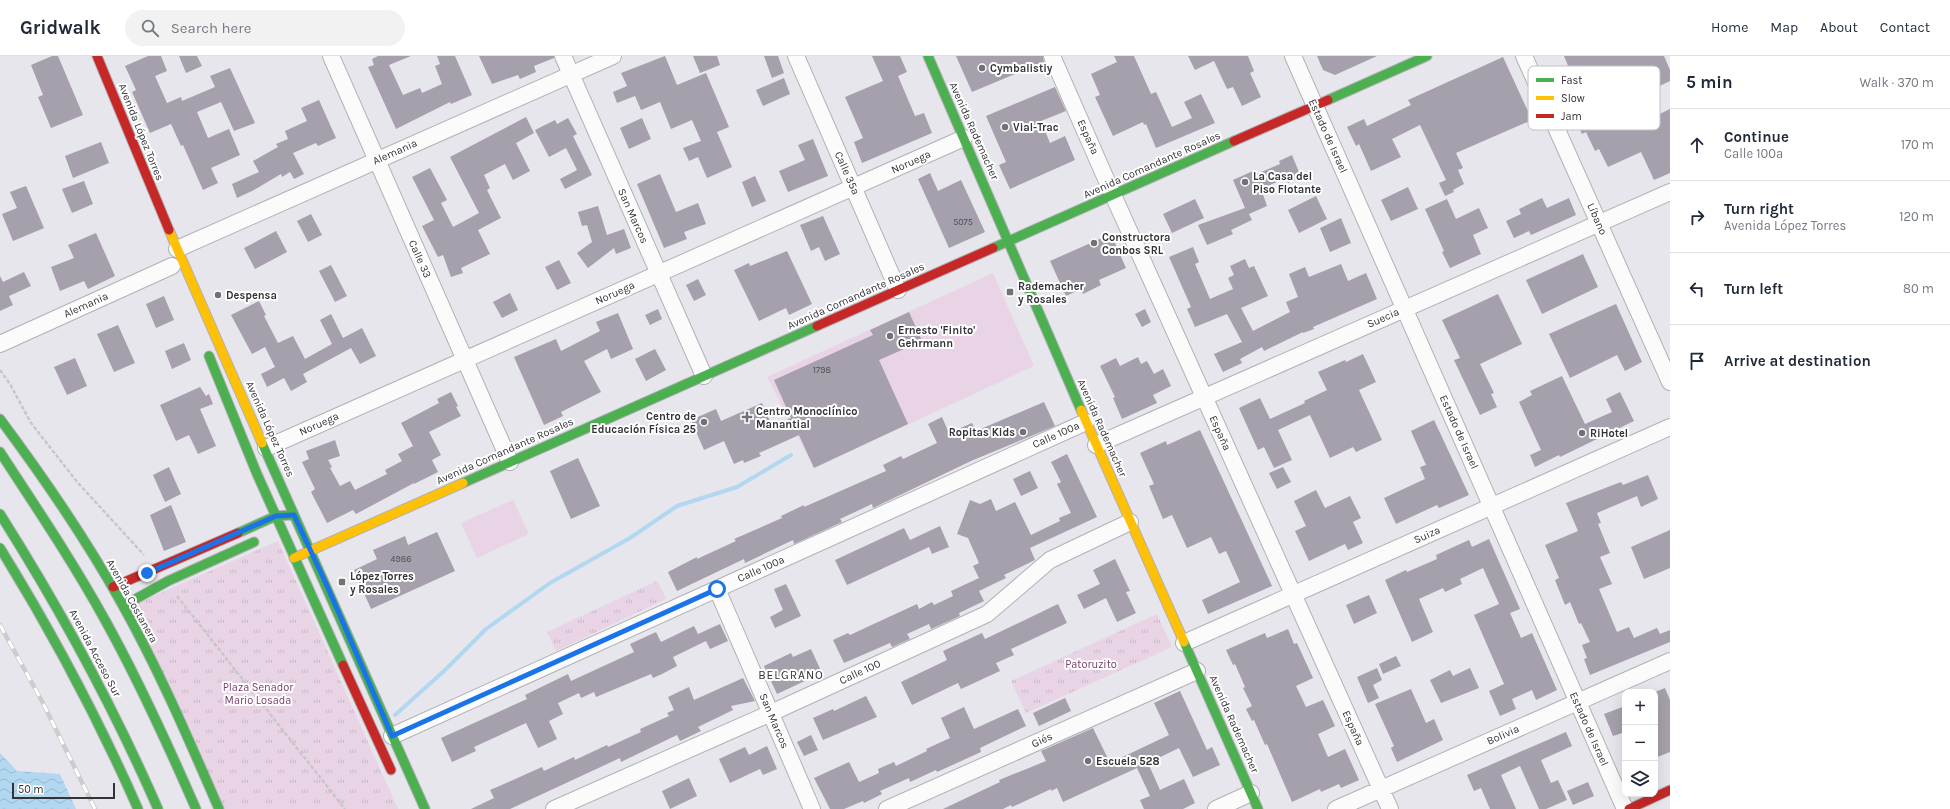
<!DOCTYPE html>
<meta charset="utf-8">
<style>
body{margin:0;font-family:Karla,sans-serif;background:#f2f2f3;color:#1f2937}
.controls{position:absolute;right:12px;bottom:12px;display:grid;overflow:hidden;border-radius:8px;box-shadow:0 4px 16px #0002}
.controls button{width:36px;height:36px;display:grid;place-items:center;padding:0;border:0;border-bottom:1px solid #e0e1e3;background:#fff;color:#1f2937;font:20px sans-serif}
.scale{position:absolute;left:12px;bottom:10px;width:103px;box-sizing:border-box;padding-left:4px;border:2px solid #323237;border-top:0;font-size:11px;line-height:14px;white-space:nowrap;color:#323237;-webkit-text-stroke:3px #fff;paint-order:stroke}
.stop{position:absolute;width:12px;height:12px;margin:-9px;border:3px solid #1a73e8;border-radius:50%;background:#fff}
.stop.end{background:#1a73e8;border-color:#fff;box-shadow:0 1px 4px #0008}
.list{margin:0;padding:0;list-style:none}
h2{display:flex;justify-content:space-between;align-items:center;height:52px;margin:0;padding:0 16px;font-size:17px}
h2 small{font-size:13px;font-weight:400;color:#747a83}
.list li{display:grid;grid-template-columns:26px 1fr auto;gap:12px;align-items:center;box-sizing:border-box;height:72px;padding:0 16px;border-top:1px solid #e0e1e3}
.list b{display:block;font-size:15px;white-space:nowrap}
.list p{margin:0;font-size:13px;white-space:nowrap;color:#747a83}
.list em{font-size:13px;font-style:normal;color:#747a83}
.icon{flex:none;width:22px;height:22px;fill:none;stroke:currentColor;stroke-width:2;stroke-linecap:round;stroke-linejoin:round}
.map{position:relative;flex:none;width:1670px;height:753px;overflow:hidden}
header{display:flex;align-items:center;gap:24px;box-sizing:border-box;height:56px;padding:0 20px;background:#fff;border-bottom:1px solid #e0e1e3}
header strong{font-size:19px}
nav{display:flex;gap:22px;margin-inline-start:auto;font-size:14px}
.search{width:280px;height:36px;background:#f2f2f3;display:flex;align-items:center;gap:10px;box-sizing:border-box;padding:0 14px;border-radius:22px;color:#747a83;font-size:15px}
main{display:flex}
aside{flex:1;background:#fff}
.map>svg:first-child{display:block}
</style>
<header>
<strong>Gridwalk</strong>
<div class="search"><svg class="icon" aria-label="search" viewBox="0 0 24 24"><circle cx="10" cy="10" r="6"/><path d="M15 15l6 6"/></svg>Search here</div>
<nav><a>Home</a><a>Map</a><a>About</a><a>Contact</a></nav>
</header>
<main>
<div class="map">
<svg width="1670" height="753" viewBox="0 0 1670 753">
<defs>
<pattern id="park-tufts" width="24" height="20" patternUnits="userSpaceOnUse"><rect width="24" height="20" fill="#e9d4e6"/><path d="M3 7l-1-3M5 7V3M7 7l1-3M15 17l-1-3M17 17v-4M19 17l1-3" fill="none" stroke="#c8b6c6"/></pattern>
<pattern id="water-waves" width="16" height="10" patternUnits="userSpaceOnUse"><rect width="16" height="10" fill="#b2d7f0"/><path d="M0 5q4-4 8 0t8 0" fill="none" stroke="#9ab9ce"/></pattern>
</defs>
<rect width="100%" height="100%" fill="#e6e6ec"/>
<path fill="#e9d4e6" d="M993 217 1034 310 814 412 767 321Z
M513 444 529 478 477 502 461 467Z"/>
<path fill="url(#park-tufts)" d="M278 485 398 753H222L131 550Z
M657 525 666 543 556 595 547 576Z
M1157 558 1172 591 1026 657 1011 625Z"/>
<path fill="url(#water-waves)" d="M0 697 17 715 60 718 76 753H0Z"/>
<g fill="none" stroke-linecap="round" stroke-linejoin="round">
<path stroke="#b2d7f0" stroke-width="4" d="M395 659 444 615 486 573 550 527 630 482 677 450 737 431 791 399"/>
</g>
<path fill="#a5a0ab" d="M52 0H58L83 59 51 72 38 41 43 39 31 9Z
M148 0H161L167 15 155 20 167 47 181 41 182 45 215 31 210 20 230 12 255 67 234 75 221 46 197 56 208 82 229 73 240 99 211 112 218 127 203 134 183 89 181 90 171 68 150 77 132 36 136 34 125 10Z
M179 0H197L202 10 186 17Z
M378 0H411L389 9 403 39 420 32 422 37 442 28 435 10 440 8 437 0H455L472 39 451 48 450 46 396 73 368 11 374 9 372 3Z
M479 0H554V2L534 10 536 16 520 23 518 19 492 28Z
M665 0 677 29 706 17 729 71 717 76 732 111 707 122 698 101 689 105 683 92 701 85 692 64 671 73 660 46 641 54 635 40 617 47 613 36 627 30 621 17Z
M693 0H717L720 9 700 17Z
M764 0H778L784 17 772 22Z
M872 0H900L907 16 898 20 915 60 924 57 932 77 862 107 854 86 863 82 845 41 883 25Z
M956 0H1043L1044 6 972 36Z
M1114 0H1134L1151 38 1156 36 1172 71 1192 62 1184 46 1201 38 1215 67 1156 92 1146 68 1144 69 1143 66 1113 80 1095 41 1100 39 1091 18 1117 6Z
M1188 0H1248L1254 15 1250 17 1261 41 1242 50 1233 31 1227 33 1214 5 1195 14Z
M1317 0H1377L1335 19 1323 14Z
M1564 0H1664L1670 14V25L1645 37 1636 19 1597 37 1613 71 1644 56 1647 64 1670 53V117L1654 124 1641 96 1608 111 1599 93 1595 95 1586 76 1582 78 1569 50 1566 51 1551 20 1569 12Z
M1503 1 1532 64 1456 97 1463 112 1458 114 1464 128 1453 134 1454 136 1445 140 1439 127 1446 124 1420 69 1392 83 1401 101 1371 115 1359 88 1356 90 1347 71 1364 63 1367 70 1411 49 1408 44Z
M784 22 790 38 763 50 756 34Z
M1055 31 1066 55 1041 65 1050 87 1065 80 1075 104 1010 133 999 109 1006 106 986 60Z
M319 44 336 82 318 90 316 87 293 97 304 118 294 123 290 116 282 121 281 118 254 134 237 142 232 128 259 116 253 105 278 91 276 88 288 83 285 75 307 65 301 52Z
M526 61 534 77 516 87 530 115 513 124 505 108 484 119 490 132 487 134 501 162 478 174 490 198 461 212 463 217 451 221 443 199 438 201 422 170 434 164 412 121 430 112 447 144 441 147 453 171 479 157 450 101Z
M568 62 577 78 573 80 592 119 565 133 560 123 577 114 566 92 549 101 535 74 555 64 557 68Z
M642 62 651 83 629 93 620 72Z
M813 83 828 120 788 136 779 115 805 104 798 89Z
M101 86 109 107 73 122 65 100Z
M1292 99 1301 121 1288 127 1286 122 1261 133 1267 150 1249 158 1252 164 1231 174 1233 178 1207 189 1198 169 1245 152 1233 124 1253 115 1254 119 1280 108 1279 105Z
M930 117 938 135 961 124 985 176 949 192 918 123Z
M660 118 676 156 698 147 706 168 684 176 687 183 664 192 637 128Z
M755 120 766 145 752 151 742 126Z
M84 125 93 148 72 157 62 133Z
M26 130 44 172 13 185 2 158 17 152 10 136Z
M1408 131 1418 153 1391 165 1381 144Z
M1316 140 1327 163 1299 177 1288 154Z
M1542 142 1547 152 1569 142 1576 159 1531 179 1529 175 1514 182 1506 165 1521 158 1519 153Z
M1195 143 1204 162 1172 177 1163 158Z
M1447 143 1456 163 1479 152 1488 172 1473 179 1481 198 1450 212 1442 196 1444 195 1425 153Z
M598 150 607 179 624 173 631 192 616 198 614 192 588 212 577 197 592 186 587 169 582 170 578 156Z
M311 158 322 179 308 186 297 165Z
M823 160 840 198 825 205 819 191 811 195 800 169Z
M1341 162 1351 187 1330 196 1320 172Z
M276 175 287 196 255 213 244 192Z
M96 177 115 220 88 233 84 225 60 235 51 211 74 202 68 189Z
M1111 178 1126 212 1099 224 1101 229 1083 238 1081 233 1066 240 1050 205Z
M1193 191 1199 206 1195 208 1210 243 1233 233 1228 222 1234 219 1230 210 1245 203 1249 212 1254 210 1268 240 1241 252 1253 275 1290 256 1286 246 1298 241 1289 218 1305 211 1309 221 1341 208 1348 225 1366 217 1377 243 1313 271 1314 273 1303 277V276L1264 295 1262 291 1240 303 1242 307 1223 316 1214 298 1242 286 1227 258 1195 271 1187 253 1191 251 1169 201Z
M787 195 812 248 789 259 786 252 759 265 734 214 749 207 750 210Z
M1583 198 1598 231 1542 258 1526 224Z
M559 204 571 227 557 234 545 211Z
M331 209 347 240 335 246 319 215Z
M24 216 31 230 9 240 13 249 0 255V220L3 226Z
M698 223 706 239 694 245 686 229Z
M510 237 518 254 502 262 493 246Z
M1498 238 1522 288 1480 308 1494 337 1491 338 1497 351 1480 359 1454 304 1460 302 1442 264Z
M164 240 174 264 156 272 146 248Z
M259 245 266 259 264 260 278 287 293 280 305 303 332 288 320 264 331 258 343 282 362 272 376 300 360 308 351 292 303 318 307 326 291 335 284 322 267 331 261 318 275 311 265 291 252 298 231 259Z
M1616 248 1642 306 1625 315 1617 299 1570 322 1549 278Z
M658 253 662 263 650 269 645 259Z
M1145 253 1151 266 1142 271 1135 258Z
M909 256 922 285 879 304 908 368 814 412 799 379 759 397 761 400 744 407 743 404 734 408 724 385 704 394 691 364 716 353 721 365 762 347 772 370 791 362 774 324 873 279 870 274Z
M618 257 633 293 611 303 607 293 584 305 601 336 561 356 563 360 544 369 514 301 556 283 561 295 600 275 596 266Z
M118 269 135 307 114 316 97 278Z
M184 287 191 304 172 313 165 295Z
M655 293 666 314 646 325 635 303Z
M1363 298 1376 326 1359 334 1382 384 1356 396 1353 391 1330 402 1310 359 1278 374 1292 404 1274 412 1264 391 1258 394 1239 352 1260 342 1270 363 1305 347 1304 345 1327 334 1318 316 1345 304 1346 306Z
M1138 301 1141 308 1147 305 1154 318 1163 313 1171 330 1153 339 1157 347 1122 363 1113 342 1115 341 1100 310 1116 302 1120 310Z
M75 302 87 330 67 339 54 311Z
M1562 320 1585 368 1612 356 1606 343 1620 336 1634 365 1560 401 1559 399 1535 411 1530 399 1541 394 1519 346 1532 339 1530 335Z
M200 331 206 340 209 338 213 348 200 353 216 390 198 398 189 379 176 385 160 349Z
M451 336 458 350 456 351 461 360 429 376 441 399 432 404 438 416 414 428V427L356 458 353 454 327 467 311 436 315 433 302 406 309 403 306 395 335 384 340 400 328 404 332 411 330 412 340 430 350 425 355 434 387 418 385 414 402 405 398 398 413 390 401 367 439 347 437 343Z
M1044 346 1055 370 971 405 873 452 872 448 840 463 842 466 794 488 793 484 745 507 744 503 677 535 668 516 697 501V503L736 485 734 483 782 462 781 460 804 449V451L886 415 883 409 901 400 903 403 937 387 928 368 942 361 949 377 972 367 976 375Z
M1434 364 1469 439 1439 452 1437 449 1396 468 1384 442 1425 423 1420 411 1426 409 1411 375Z
M1200 374 1272 530 1208 558 1202 544 1240 526 1226 495 1219 498 1211 481 1187 492 1172 459 1163 463 1149 430 1154 428 1140 397 1166 385 1167 389Z
M1067 398 1097 461 1030 492 1035 504 1004 519 1006 522 979 535 984 545 959 557 960 560 931 573 929 568 907 578 910 583 892 591 890 587 844 607 833 584 848 577 850 579 865 572 917 548 919 553 932 546 934 549 953 540 951 535 979 522 973 510 979 507 968 482 957 478 970 444 980 448 991 443 996 455 1015 446 1031 479 1060 465 1059 462 1071 457 1057 428 1061 426 1051 406Z
M578 402 600 450 571 463 550 415Z
M169 411 181 438 165 446 153 419Z
M1283 411 1291 426 1277 433 1269 417Z
M1030 415 1038 432 1021 440 1013 423Z
M1648 419 1658 443 1641 451 1637 440 1597 457 1601 467 1598 468 1610 497 1600 501 1612 528 1599 533 1617 576 1629 571 1634 582 1657 572 1660 578 1670 574V586L1590 619 1584 603 1587 602 1582 589 1590 586 1581 567 1579 568 1570 546 1565 549 1555 524 1559 522 1545 489 1578 475 1566 447 1621 426 1623 429Z
M1316 434 1325 452 1350 440 1361 462 1353 466 1363 487 1348 494 1345 488 1309 505 1295 475 1306 470 1294 445Z
M171 449 186 486 164 495 150 459Z
M940 470 949 491 932 498 929 491 847 529 835 504 904 472 910 484Z
M1670 474V512L1644 523 1631 491Z
M437 476 455 515 371 553 354 514 377 503 373 494 405 480 408 489Z
M1489 483 1520 553 1510 557 1521 582 1532 577 1557 634 1536 644 1532 634 1512 643 1516 653 1500 660 1489 635 1504 628 1474 559 1499 548 1483 512 1460 523 1462 528 1445 536 1443 532 1419 543 1433 576 1412 586 1385 524 1406 514 1407 516 1437 503 1436 499 1469 484 1472 491Z
M1115 503 1130 535 1126 536 1136 557 1117 566 1106 542 1084 553 1077 539 1100 528 1093 514Z
M786 528 801 560 775 572 770 561 783 554 774 533Z
M1369 539 1377 557 1354 568 1346 549Z
M1058 548 1067 567 1011 593 1014 599 996 607 1000 615 961 633 958 627 912 649 901 626 947 604 943 595 982 577 985 583Z
M720 568 728 585 710 593 706 585 673 601 677 610 662 618 653 622 651 618 596 641 594 636 581 642 579 637 558 647 563 658 549 665 557 683 538 692 526 667 474 691 476 695 452 706 441 682 527 643 525 639 568 618 571 625 634 596 630 588 656 576 661 586 694 570 698 578Z
M1288 573 1294 588 1297 587 1313 622 1296 630 1306 651 1323 644 1335 670 1318 678 1328 701 1345 693 1359 724 1341 732 1339 728 1321 736 1320 733 1292 746 1267 688 1265 689 1254 664 1252 665 1246 653 1252 650 1243 632 1245 631 1235 608 1233 609 1226 594 1265 577 1267 582Z
M811 593 822 617 777 638 764 610 791 597 793 601Z
M1396 600 1401 610 1383 618 1379 608Z
M1377 612 1382 624 1373 629 1379 642 1368 647 1357 621Z
M1470 612 1479 632 1441 647 1430 624 1450 614 1453 620Z
M743 622 755 645 731 650 733 654 698 671 701 675 680 685 677 679 621 706 620 702 510 753H471L494 742 490 734 504 728 542 711 544 715 574 701 575 704 607 689 608 691 641 676 640 673 669 660 667 657 674 654 668 641 689 631 694 644Z
M1665 632 1670 644V696L1655 702V636Z
M1411 633 1426 667 1434 663 1443 684 1397 706 1391 692 1394 690 1375 648Z
M1180 635 1207 694 1212 691 1220 709 1193 721 1179 692 1148 707 1160 734 1184 723 1195 747 1183 753H1144L1140 744 1150 740 1137 712 1063 746 1057 732 1051 735V733L1012 751 1011 749 1003 753H943L1000 726 999 724 1046 705 1041 695 1093 672 1110 707 1169 679 1154 647Z
M866 640 877 661 823 684 813 662 833 653 834 655Z
M1065 642 1071 655 1039 670 1033 657Z
M1625 650V676L1613 680 1604 658Z
M964 651 974 673 1018 653 1026 670 980 692 981 696 937 716 936 714 910 726 909 722 880 735 882 738 864 747 863 745 844 753H830L814 722 849 706 859 726 879 717 878 713 894 706 896 710 927 695 926 693 950 682 941 662Z
M1566 676 1572 690 1541 704 1551 727 1558 724 1567 744 1546 753H1539L1520 710 1501 719 1516 753H1490L1481 732 1474 735 1467 719Z
M811 679 818 694 804 700 797 686Z
M767 690 777 713 763 719 760 713 730 727 719 703 745 691 749 699Z
M689 722 697 740 670 753 662 735Z
M1588 726 1594 740 1573 749 1567 735Z"/>
<g fill="none" stroke-linecap="round" stroke-linejoin="round">
<g stroke="#b1b1b6" stroke-width="18">
<path id="street" d="M331 0 510 406
M563 0 704 320
M796 0 898 234
M1052 0 1113 139 1390 753
M1293 0 1625 753
M1524 0 1670 326
M177 193 613 0
M0 288 172 210
M1096 389 1670 136
M266 392 964 82
M717 533 812 753
M1184 587 1670 371
M392 680 1086 366
M554 753 771 657 987 558 1050 504 1130 466
M887 753 1197 615
M1216 753 1251 737
M1336 753 1670 605"/>
</g>
<g stroke="#b1b1b6" stroke-width="11">
<path id="fast" d="M928 0 1081 354
M1328 44 1427 0
M993 192 1234 85
M209 300 257 418 343 609
M0 363C44 422 86 483 122 548 159 614 189 684 219 753
M262 387 425 753
M0 396C36 451 73 506 105 564 139 625 168 689 196 753
M463 427 817 270
M0 458C60 553 113 650 158 753
M238 477 276 460 291 459
M0 492C52 576 98 662 138 753
M123 550 168 525 254 486
M1184 586 1258 753"/>
</g>
<g stroke="#b1b1b6" stroke-width="11">
<path id="slow" d="M169 174 262 387
M1081 354 1184 586
M294 502 463 427"/>
</g>
<g stroke="#b1b1b6" stroke-width="11">
<path id="jam" d="M97 0 169 174
M1234 85 1328 44
M817 270 993 192
M113 531 238 477
M343 609 391 714
M1629 753 1670 734"/>
</g>
<path stroke="#c7c7cb" stroke-width="2.5" stroke-dasharray="4 2" stroke-linecap="butt" d="M0 314 10 328 31 367 78 427 144 499
M177 540 345 753"/>
<use href="#street" stroke="#fbfbfc" stroke-width="16"/>
<use href="#fast" stroke="#4caf50" stroke-width="9"/>
<use href="#slow" stroke="#ffc107" stroke-width="9"/>
<use href="#jam" stroke="#c62828" stroke-width="9"/>
<g stroke="#cccccd" stroke-width="4.5">
<path id="rail" d="M0 569 43 647 95 753"/>
</g>
<use href="#rail" stroke="#fff" stroke-width="3" stroke-dasharray="9" stroke-linecap="butt"/>
</g>
<g fill="none" stroke-linecap="round" stroke-linejoin="round">
<path stroke="#1a73e8" stroke-width="5" d="M147 517 276 460 294 459 328 532 392 680 717 533"/>
</g>
<g fill="#717176" stroke="#fff" stroke-width="1.5">
<circle cx="982" cy="12" r="4"/>
<circle cx="1005" cy="71" r="4"/>
<circle cx="1245" cy="126" r="4"/>
<circle cx="1094" cy="187" r="4"/>
<rect x="1006" y="232" width="8" height="8" rx="2"/>
<circle cx="218" cy="239" r="4"/>
<circle cx="890" cy="280" r="4"/>
<path d="M745 355h4v4h4v4h-4v4h-4v-4h-4v-4h4z"/>
<circle cx="704" cy="366" r="4"/>
<circle cx="1023" cy="376" r="4"/>
<circle cx="1582" cy="377" r="4"/>
<rect x="338" y="522" width="8" height="8" rx="2"/>
<circle cx="1088" cy="705" r="4"/>
</g>
<g text-anchor="middle" dominant-baseline="central" stroke-width="4" stroke-linejoin="round" paint-order="stroke">
<g font-size="9" fill="#4f4e54">
<text x="963" y="166">5075</text>
<text x="822" y="314">1798</text>
<text x="401" y="503">4986</text>
</g>
<g font-size="11" font-weight="bold" fill="#323237" stroke="#fff" text-anchor="start">
<text x="990" y="12">Cymbalistiy</text>
<text x="1013" y="71">Vial-Trac</text>
<text x="1253" y="120">La Casa del<tspan x="1253" dy="13">Piso Flotante</tspan></text>
<text x="1102" y="181">Constructora<tspan x="1102" dy="13">Conbos SRL</tspan></text>
<text x="1018" y="230">Rademacher<tspan x="1018" dy="13">y Rosales</tspan></text>
<text x="226" y="239">Despensa</text>
<text x="898" y="274">Ernesto 'Finito'<tspan x="898" dy="13">Gehrmann</tspan></text>
<text x="756" y="355">Centro Monoclínico<tspan x="756" dy="13">Manantial</tspan></text>
<text x="696" y="360" text-anchor="end">Centro de<tspan x="696" dy="13">Educación Física 25</tspan></text>
<text x="1015" y="376" text-anchor="end">Ropitas Kids</text>
<text x="1590" y="377">RiHotel</text>
<text x="350" y="520">López Torres<tspan x="350" dy="13">y Rosales</tspan></text>
<text x="1096" y="705">Escuela 528</text>
</g>
<g font-size="11" fill="#323237" stroke="#fff">
<text transform="translate(974 75) rotate(66)">Avenida Rademacher</text>
<text transform="translate(141 76) rotate(68)">Avenida López Torres</text>
<text transform="translate(1328 80) rotate(66)">Estado de Israel</text>
<text transform="translate(1088 81) rotate(66)">España</text>
<text transform="translate(395 96) rotate(-24)">Alemania</text>
<text transform="translate(911 106) rotate(-24)">Noruega</text>
<text transform="translate(1152 109) rotate(-24)">Avenida Comandante Rosales</text>
<text transform="translate(847 117) rotate(66)">Calle 35a</text>
<text transform="translate(633 160) rotate(66)">San Marcos</text>
<text transform="translate(1597 163) rotate(66)">Líbano</text>
<text transform="translate(420 203) rotate(66)">Calle 33</text>
<text transform="translate(615 237) rotate(-24)">Noruega</text>
<text transform="translate(856 240) rotate(-24)">Avenida Comandante Rosales</text>
<text transform="translate(86 249) rotate(-24)">Alemania</text>
<text transform="translate(1383 262) rotate(-24)">Suecia</text>
<text transform="translate(319 368) rotate(-24)">Noruega</text>
<text transform="translate(1102 372) rotate(66)">Avenida Rademacher</text>
<text transform="translate(270 373) rotate(66)">Avenida López Torres</text>
<text transform="translate(1459 376) rotate(66)">Estado de Israel</text>
<text transform="translate(1220 377) rotate(66)">España</text>
<text transform="translate(1056 379) rotate(-24)">Calle 100a</text>
<text transform="translate(505 395) rotate(-24)">Avenida Comandante Rosales</text>
<text transform="translate(1427 479) rotate(-24)">Suiza</text>
<text transform="translate(761 513) rotate(-24)">Calle 100a</text>
<text transform="translate(132 545) rotate(61)">Avenida Costanera</text>
<text transform="translate(95 597) rotate(62)">Avenida Acceso Sur</text>
<text transform="translate(860 616) rotate(-25)">Calle 100</text>
<text transform="translate(774 665) rotate(67)">San Marcos</text>
<text transform="translate(1234 668) rotate(66)">Avenida Rademacher</text>
<text transform="translate(1353 672) rotate(66)">España</text>
<text transform="translate(1589 673) rotate(66)">Estado de Israel</text>
<text transform="translate(1503 679) rotate(-24)">Bolivia</text>
<text transform="translate(1042 684) rotate(-24)">Giés</text>
</g>
<g font-size="11" fill="#773d6c" stroke="#fff">
<text x="1091" y="608">Patoruzito</text>
<text x="258" y="631">Plaza Senador<tspan x="258" dy="13">Mario Losada</tspan></text>
</g>
<g font-size="12" letter-spacing="1" fill="#323237" stroke="#fff">
<text x="791" y="619">BELGRANO</text>
</g>
</g>
<rect x="1528" y="10" width="132" height="64" rx="6" fill="#fff" stroke="#c2c2c3" stroke-width="1"/>
<rect x="1536" y="22" width="18" height="4" fill="#4caf50"/>
<rect x="1536" y="40" width="18" height="4" fill="#ffc107"/>
<rect x="1536" y="58" width="18" height="4" fill="#c62828"/>
<g font-size="11" fill="#323237">
<text x="1561" y="28">Fast</text>
<text x="1561" y="46">Slow</text>
<text x="1561" y="64">Jam</text>
</g>
</svg>
<div class="controls">
<button>+</button>
<button>−</button>
<button><svg class="icon" aria-label="layers" viewBox="0 0 24 24"><path d="M12 4l9 5-9 5-9-5zM3 14l9 5 9-5"/></svg></button>
</div>
<div class="scale">50 m</div>
<div class="stop" style="left:717px;top:533px"></div>
<div class="stop end" style="left:147px;top:517px"></div>
</div>
<aside>
<h2>5 min<small>Walk · 370 m</small></h2>
<ul class="list">
<li><svg class="icon" aria-label="ahead" viewBox="0 0 24 24"><path d="M12 20V5M6 11l6-6 6 6"/></svg><div><b>Continue</b><p>Calle 100a</p></div><em>170 m</em></li>
<li><svg class="icon" aria-label="right" viewBox="0 0 24 24"><path d="M7 20v-9h11M14 6l5 5-5 5"/></svg><div><b>Turn right</b><p>Avenida López Torres</p></div><em>120 m</em></li>
<li><svg class="icon" aria-label="left" viewBox="0 0 24 24"><path d="M17 20v-9H6M10 6l-5 5 5 5"/></svg><div><b>Turn left</b></div><em>80 m</em></li>
<li><svg class="icon" aria-label="arrive" viewBox="0 0 24 24"><path d="M6 21V4h12l-3 4 3 4H6"/></svg><div><b>Arrive at destination</b></div></li>
</ul>
</aside>
</main>
